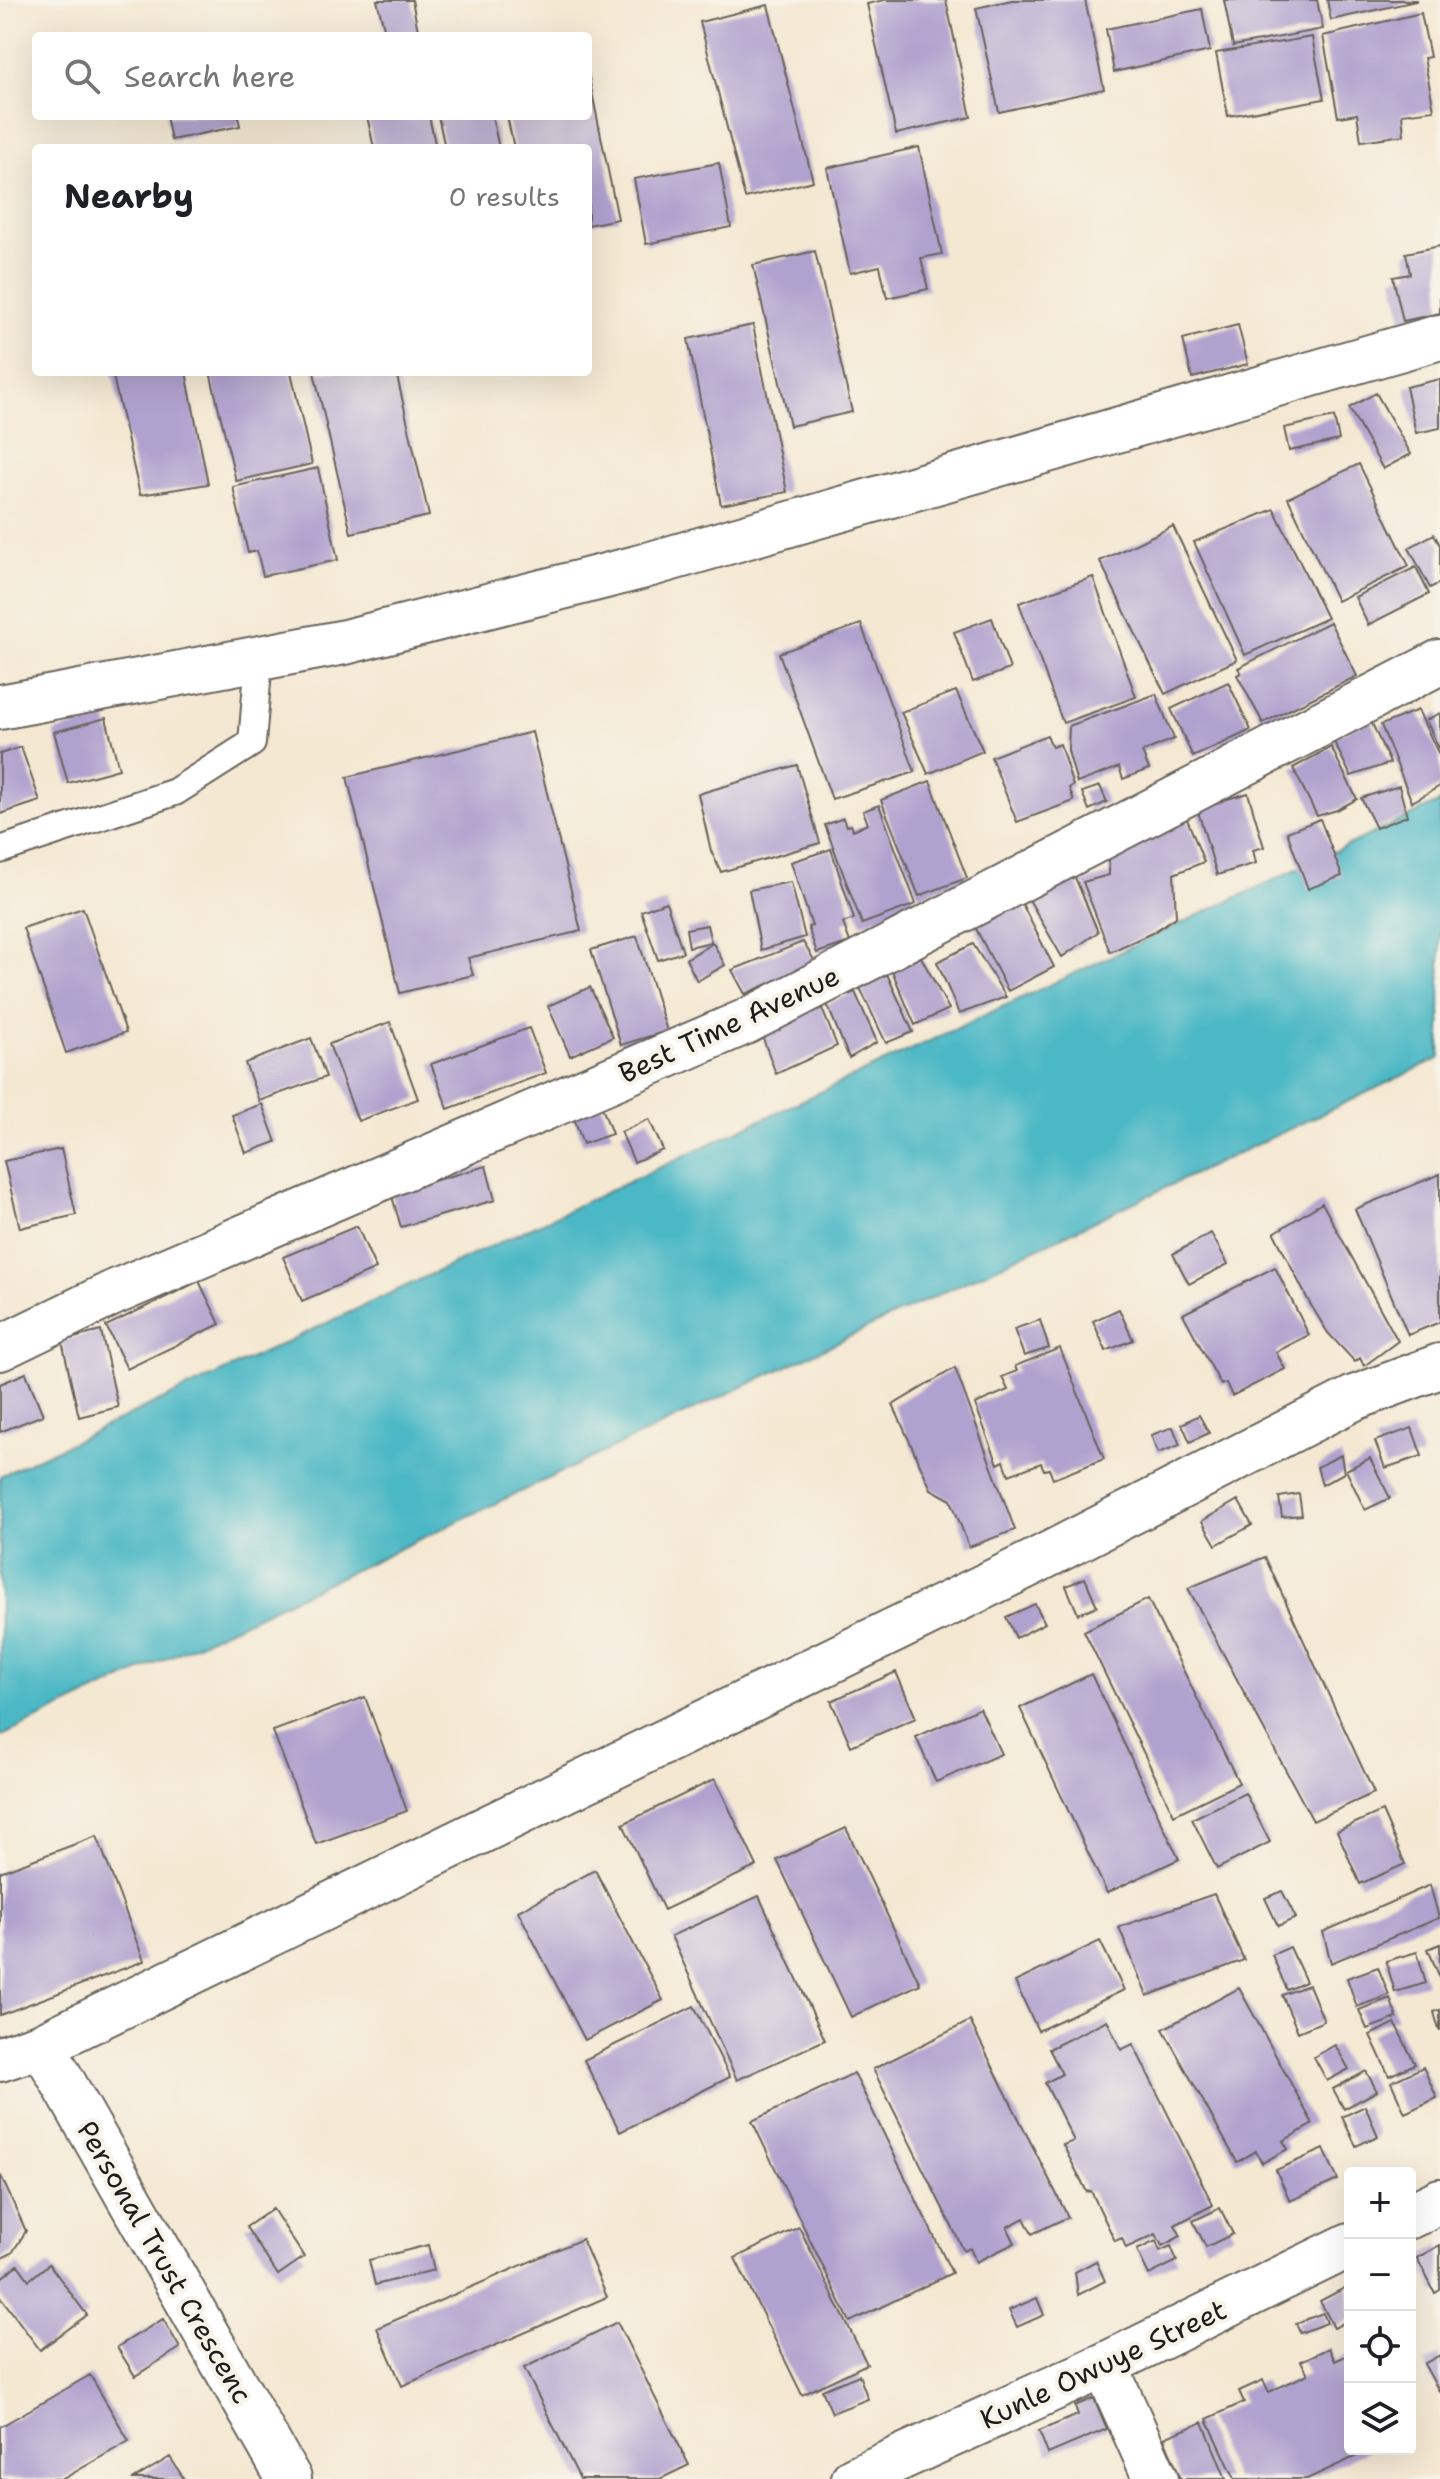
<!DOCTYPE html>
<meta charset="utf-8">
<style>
body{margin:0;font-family:"Shantell Sans",sans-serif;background:#f2f2f2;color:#202124}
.controls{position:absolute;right:24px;bottom:24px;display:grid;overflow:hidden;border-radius:8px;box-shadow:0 8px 32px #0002}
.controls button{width:72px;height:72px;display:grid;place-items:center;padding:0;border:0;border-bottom:2px solid #e0e0e0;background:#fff;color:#202124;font:40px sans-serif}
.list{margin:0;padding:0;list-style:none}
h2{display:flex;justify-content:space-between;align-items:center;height:104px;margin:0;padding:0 32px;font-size:34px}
h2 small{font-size:26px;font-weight:400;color:#757577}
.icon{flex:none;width:44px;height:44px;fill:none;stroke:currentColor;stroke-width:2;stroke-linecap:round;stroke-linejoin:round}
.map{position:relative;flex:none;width:1440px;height:2479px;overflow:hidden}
.search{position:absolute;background:#fff;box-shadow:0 8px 32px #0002;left:32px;top:32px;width:560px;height:88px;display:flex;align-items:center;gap:20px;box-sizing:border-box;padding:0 28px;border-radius:8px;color:#757577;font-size:30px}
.panel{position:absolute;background:#fff;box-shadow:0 8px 32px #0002;left:32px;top:144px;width:560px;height:232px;border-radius:8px}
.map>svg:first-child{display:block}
</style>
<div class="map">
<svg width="1440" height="2479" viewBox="0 0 1440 2479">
<rect width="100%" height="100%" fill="#f7f3e8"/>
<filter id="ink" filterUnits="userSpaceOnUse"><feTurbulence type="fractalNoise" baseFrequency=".0125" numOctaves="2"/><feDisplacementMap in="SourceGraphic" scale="16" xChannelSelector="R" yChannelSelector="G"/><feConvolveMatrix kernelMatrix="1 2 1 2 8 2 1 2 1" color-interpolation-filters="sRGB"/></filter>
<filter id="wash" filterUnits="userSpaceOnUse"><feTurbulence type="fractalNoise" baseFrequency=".006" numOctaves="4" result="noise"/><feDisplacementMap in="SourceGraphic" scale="32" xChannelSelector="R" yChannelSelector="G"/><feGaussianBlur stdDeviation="1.8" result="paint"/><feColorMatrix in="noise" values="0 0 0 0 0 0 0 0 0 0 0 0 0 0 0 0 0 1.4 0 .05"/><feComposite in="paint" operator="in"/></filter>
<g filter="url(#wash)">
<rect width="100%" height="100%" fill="#f4e8d3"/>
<path fill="#4bb8c5" stroke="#346a70" stroke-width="2" d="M1440 802V1058L0 1737V1476Z"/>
<g id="blocks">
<path fill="#b0a2ce" d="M377 0H412L419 36H386Z
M884 0H946L971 117 896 134 867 4Z
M1012 0H1085L1104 89 999 112 976 8Z
M1224 0H1317L1323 29 1233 46Z
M1327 0H1416V1L1331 20Z
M768 5 813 181 745 198 700 22Z
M1202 9 1210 51 1114 72 1106 29Z
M1421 13 1430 57 1424 58 1434 110 1402 114 1404 135 1361 141 1357 114 1338 117 1323 36Z
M1312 37 1324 99 1228 116 1216 53Z
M588 73 618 219 588 225V148H514L507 116H588Z
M166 116H238L240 126 171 140Z
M367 116H429L436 148H374Z
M438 116H492L499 148H445Z
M919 147 942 254 921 258 928 289 887 298 880 266 850 273 827 168Z
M719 163 731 227 646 244 634 179Z
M1440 246V313L1403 321 1393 277 1410 274 1406 253Z
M815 251 852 412 790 426 753 265Z
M753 325 787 492 721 505 688 339Z
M1238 325 1248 364 1192 378 1183 339Z
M112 372H186L208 484 140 495Z
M210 372H291L312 464 236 481Z
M314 372H396L429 516 351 533Z
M1440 379V428L1416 433 1406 387Z
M1376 393 1411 454 1383 469 1349 408Z
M1334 417 1339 440 1289 451 1284 428Z
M1359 464 1409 566 1337 601 1288 498Z
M318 468 338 560 263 576 257 551 248 553 233 487Z
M1274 509 1327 618 1245 655 1194 542Z
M1173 526 1237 660 1165 694 1100 561Z
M1434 534 1440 545V583L1430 588 1409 548Z
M1416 567 1429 594 1368 625 1355 597Z
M1093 577 1136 697 1063 723 1019 603Z
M992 618 1010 669 973 682 954 632Z
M1330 622 1357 676 1263 723 1237 675 1241 673 1238 668Z
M861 624 915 772 832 799 779 653Z
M1228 682 1251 730 1193 757 1171 709Z
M956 691 983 751 928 774 901 712Z
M1156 694 1174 739 1142 752 1149 769 1123 779 1119 767 1077 783 1068 751 1069 726Z
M1418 710 1440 757V786L1412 802 1381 725Z
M1440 713V751L1426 720Z
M106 718 119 769 68 783 54 732Z
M1370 719 1390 763 1351 776 1332 738Z
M532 732 581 931 468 958 473 975 400 993 347 777Z
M1047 735 1052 747 1060 744 1073 786 1069 788 1074 801 1017 822 991 757Z
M21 747 40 801 0 814V754Z
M1331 747 1357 799 1337 810 1317 816 1293 768Z
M797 765 820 843 721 872 711 851 698 794Z
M930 781 967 878 919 896 881 800Z
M1100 786 1107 802 1089 810 1082 792Z
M1399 786 1407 816 1376 828 1361 798Z
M1248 793 1264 847 1253 850 1256 863 1217 875 1197 808Z
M879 805 916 904 862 924 825 825 843 818 846 826 851 825 853 830 868 824 863 811Z
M1187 819 1204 862 1174 874 1176 917 1152 933 1110 952 1083 882 1109 875V850Z
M1320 819 1342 876 1308 889 1287 832Z
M831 849 854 919 843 923 850 942 817 953 808 927 812 926 791 862Z
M1072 870 1098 932 1062 957 1027 896 1051 889Z
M791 882 805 937 761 950 749 890Z
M1017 894 1054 967 1008 991 970 917Z
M666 902 683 952 658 960 641 911Z
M83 908 126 1032 66 1053 23 928Z
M707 925 711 942 689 947 686 929Z
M637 936 667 1031 621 1045 591 950Z
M803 942 816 963 745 994 732 970Z
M713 943 725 965 697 981 686 959Z
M973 944 1006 997 959 1014 937 962Z
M921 957 949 1009 915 1025 892 971Z
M887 974 913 1032 886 1043 860 988Z
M590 987 613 1037 570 1056 548 1006Z
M855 992 877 1042 849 1058 827 1004Z
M819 1001 837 1046 776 1074 760 1030Z
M390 1022 418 1099 358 1121 329 1044Z
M529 1028 546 1073 448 1109 431 1064Z
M311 1038 326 1077 259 1101 245 1063Z
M262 1104 276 1142 246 1153 232 1115Z
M601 1105 612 1134 583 1144 573 1115Z
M649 1119 663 1150 634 1162 621 1132Z
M61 1149 76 1215 20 1228 4 1161Z
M486 1166 495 1200 401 1227 391 1193Z
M1440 1174V1322L1408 1335 1355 1209Z
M1322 1203 1398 1341 1364 1366 1360 1358 1355 1362 1328 1333 1309 1302 1274 1233Z
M357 1226 376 1269 302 1301 283 1257Z
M1211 1233 1228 1264 1189 1284 1173 1254Z
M1275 1267 1309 1335 1276 1352 1285 1369 1232 1396 1226 1383 1221 1385 1183 1314Z
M199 1281 220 1324 127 1369 106 1326Z
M1119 1309 1133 1340 1106 1351 1093 1321Z
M1040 1320 1049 1348 1024 1356 1014 1329Z
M101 1331 118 1407 79 1417 62 1341Z
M1060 1348 1104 1459 1053 1479 1049 1469 1044 1470 1041 1463 1009 1475 1004 1461 998 1464 975 1404 1008 1390 1002 1377 1017 1371 1015 1366Z
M955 1368 1015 1530 969 1547 951 1500 931 1489 893 1405Z
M26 1373 43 1415 0 1432V1384Z
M1199 1415 1209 1433 1190 1442 1182 1424Z
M1173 1427 1180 1445 1158 1453 1151 1435Z
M1412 1428 1422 1456 1385 1468 1375 1441Z
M1341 1455 1344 1473 1322 1485 1317 1467Z
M1370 1458 1390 1498 1365 1510 1346 1470Z
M1299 1494 1302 1515 1282 1517 1279 1497Z
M1238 1500 1252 1525 1216 1545 1202 1521Z
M1265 1557 1374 1793 1313 1821 1188 1588Z
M1085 1578 1097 1606 1078 1614 1066 1586Z
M1148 1599 1239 1783 1174 1815 1084 1631Z
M1035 1604 1045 1623 1016 1638 1006 1617Z
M896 1672 916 1718 851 1746 831 1701Z
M1091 1674 1179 1859 1107 1893 1020 1708Z
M365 1697 407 1811 316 1844 273 1731Z
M980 1708 1001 1754 936 1782 916 1737Z
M715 1779 757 1866 664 1910 623 1824Z
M1245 1793 1270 1842 1217 1869 1192 1819Z
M1382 1811 1405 1864 1360 1884 1337 1831Z
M846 1828 920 1984 851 2017 777 1860Z
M97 1836 144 1961 0 2015V1872Z
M595 1870 663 2000 585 2040 518 1911Z
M1430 1885 1439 1918 1331 1963 1323 1932Z
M1282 1891 1296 1918 1278 1926 1265 1898Z
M1214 1894 1244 1960 1147 1996 1119 1927Z
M759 1896 825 2040 737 2080 671 1936Z
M1100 1941 1124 1990 1038 2031 1015 1982Z
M1440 1944V1978L1428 1949Z
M1290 1947 1306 1982 1287 1990 1272 1955Z
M1417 1952 1426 1983 1395 1992 1386 1961Z
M1378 1967 1389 1995 1357 2007 1347 1978Z
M1309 1985 1324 2021 1298 2032 1282 1995Z
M1239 1988 1313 2124 1283 2141 1288 2149 1262 2163 1256 2151 1237 2162 1163 2029Z
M1390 1998 1397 2018 1367 2029 1359 2010Z
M694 2006 730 2077 620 2132 584 2060Z
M1440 2010V2030H1439L1434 2012Z
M1107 2020 1121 2050 1133 2044 1213 2205 1175 2225 1181 2236 1162 2246 1156 2234 1126 2248 1122 2238 1115 2241 1091 2191 1087 2192 1063 2145 1074 2141 1045 2083 1062 2074 1049 2049Z
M970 2021 1068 2217 1032 2234 1024 2218 1007 2227 1015 2243 976 2262 970 2248 964 2251 873 2069Z
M1395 2023 1415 2064 1389 2076 1370 2035Z
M1335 2045 1349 2069 1327 2081 1314 2057Z
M1423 2067 1437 2098 1405 2113 1391 2082Z
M1366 2071 1377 2091 1344 2109 1333 2089Z
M854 2073 952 2273 850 2322 752 2121Z
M1365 2106 1378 2136 1356 2146 1342 2117Z
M1324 2149 1338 2180 1290 2201 1276 2170Z
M0 2174 26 2231 12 2253 0 2259Z
M1220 2208 1233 2234 1206 2247 1193 2221Z
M273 2209 304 2257 278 2275 246 2227Z
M799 2227 867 2364 802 2395 735 2258Z
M582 2239 607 2297 402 2386 377 2328Z
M1156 2241 1160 2251 1171 2246 1177 2261 1149 2275 1137 2250Z
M428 2245 434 2270 375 2285 369 2260Z
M1440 2245V2290L1435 2293 1417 2258Z
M1096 2261 1105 2281 1078 2295 1075 2272Z
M49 2264 87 2315 40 2350 0 2296V2279L18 2265 29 2280Z
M1348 2286 1350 2319 1334 2328 1320 2301Z
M1037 2298 1044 2315 1017 2327 1009 2310Z
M1323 2313 1327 2323 1300 2333 1296 2323Z
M163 2319 180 2348 135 2376 117 2347Z
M617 2322 689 2465 660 2479H580L524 2368Z
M1329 2348 1335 2361 1350 2354V2449H1372L1307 2479H1235L1207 2419 1244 2402 1239 2391 1263 2380 1269 2392 1308 2374 1301 2361Z
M1440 2355V2393L1424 2364Z
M90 2375 129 2441 63 2479H0V2427Z
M859 2375 868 2399 832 2413 822 2390Z
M1094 2398 1107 2429 1048 2454 1039 2431 1078 2415 1075 2406Z
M1203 2422 1226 2479H1181L1164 2438Z
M170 2457 184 2479H134Z"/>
</g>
</g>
<g filter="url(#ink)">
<use href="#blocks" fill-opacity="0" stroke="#68635c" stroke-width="2"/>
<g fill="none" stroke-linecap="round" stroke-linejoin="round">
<g stroke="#68635c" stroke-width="30">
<path id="lane" d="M0 850 175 792 252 743 259 658"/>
</g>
<g stroke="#68635c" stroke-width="48">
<path id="street" d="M0 707 345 642 637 568 1440 337
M0 1348 113 1293 745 1022 1440 662
M42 2045 289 2479
M0 2059 42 2045 1030 1564 1354 1398 1440 1366
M1410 2216 1440 2201
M1105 2365 1156 2479
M854 2479 1105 2365 1350 2245"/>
</g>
<use href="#lane" stroke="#fff" stroke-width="26"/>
<use href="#street" stroke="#fff" stroke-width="44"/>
</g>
</g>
<g text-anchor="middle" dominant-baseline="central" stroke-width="8" stroke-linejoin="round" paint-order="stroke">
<g font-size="28" fill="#1c1c1c" stroke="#f7f3e8">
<text transform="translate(729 1024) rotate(-25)">Best Time Avenue</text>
<text transform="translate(165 2262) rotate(60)">Personal Trust Crescenc</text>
<text transform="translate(1103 2364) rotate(-25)">Kunle Owuye Street</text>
</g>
</g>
</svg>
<div class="controls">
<button>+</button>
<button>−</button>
<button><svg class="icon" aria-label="locate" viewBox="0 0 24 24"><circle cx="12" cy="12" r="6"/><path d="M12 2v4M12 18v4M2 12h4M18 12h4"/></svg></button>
<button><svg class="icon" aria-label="layers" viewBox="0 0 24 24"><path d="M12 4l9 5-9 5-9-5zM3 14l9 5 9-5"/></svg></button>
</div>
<div class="search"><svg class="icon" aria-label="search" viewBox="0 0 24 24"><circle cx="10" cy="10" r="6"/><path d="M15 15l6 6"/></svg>Search here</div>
<section class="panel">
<h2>Nearby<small>0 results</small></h2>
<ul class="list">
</ul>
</section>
</div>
